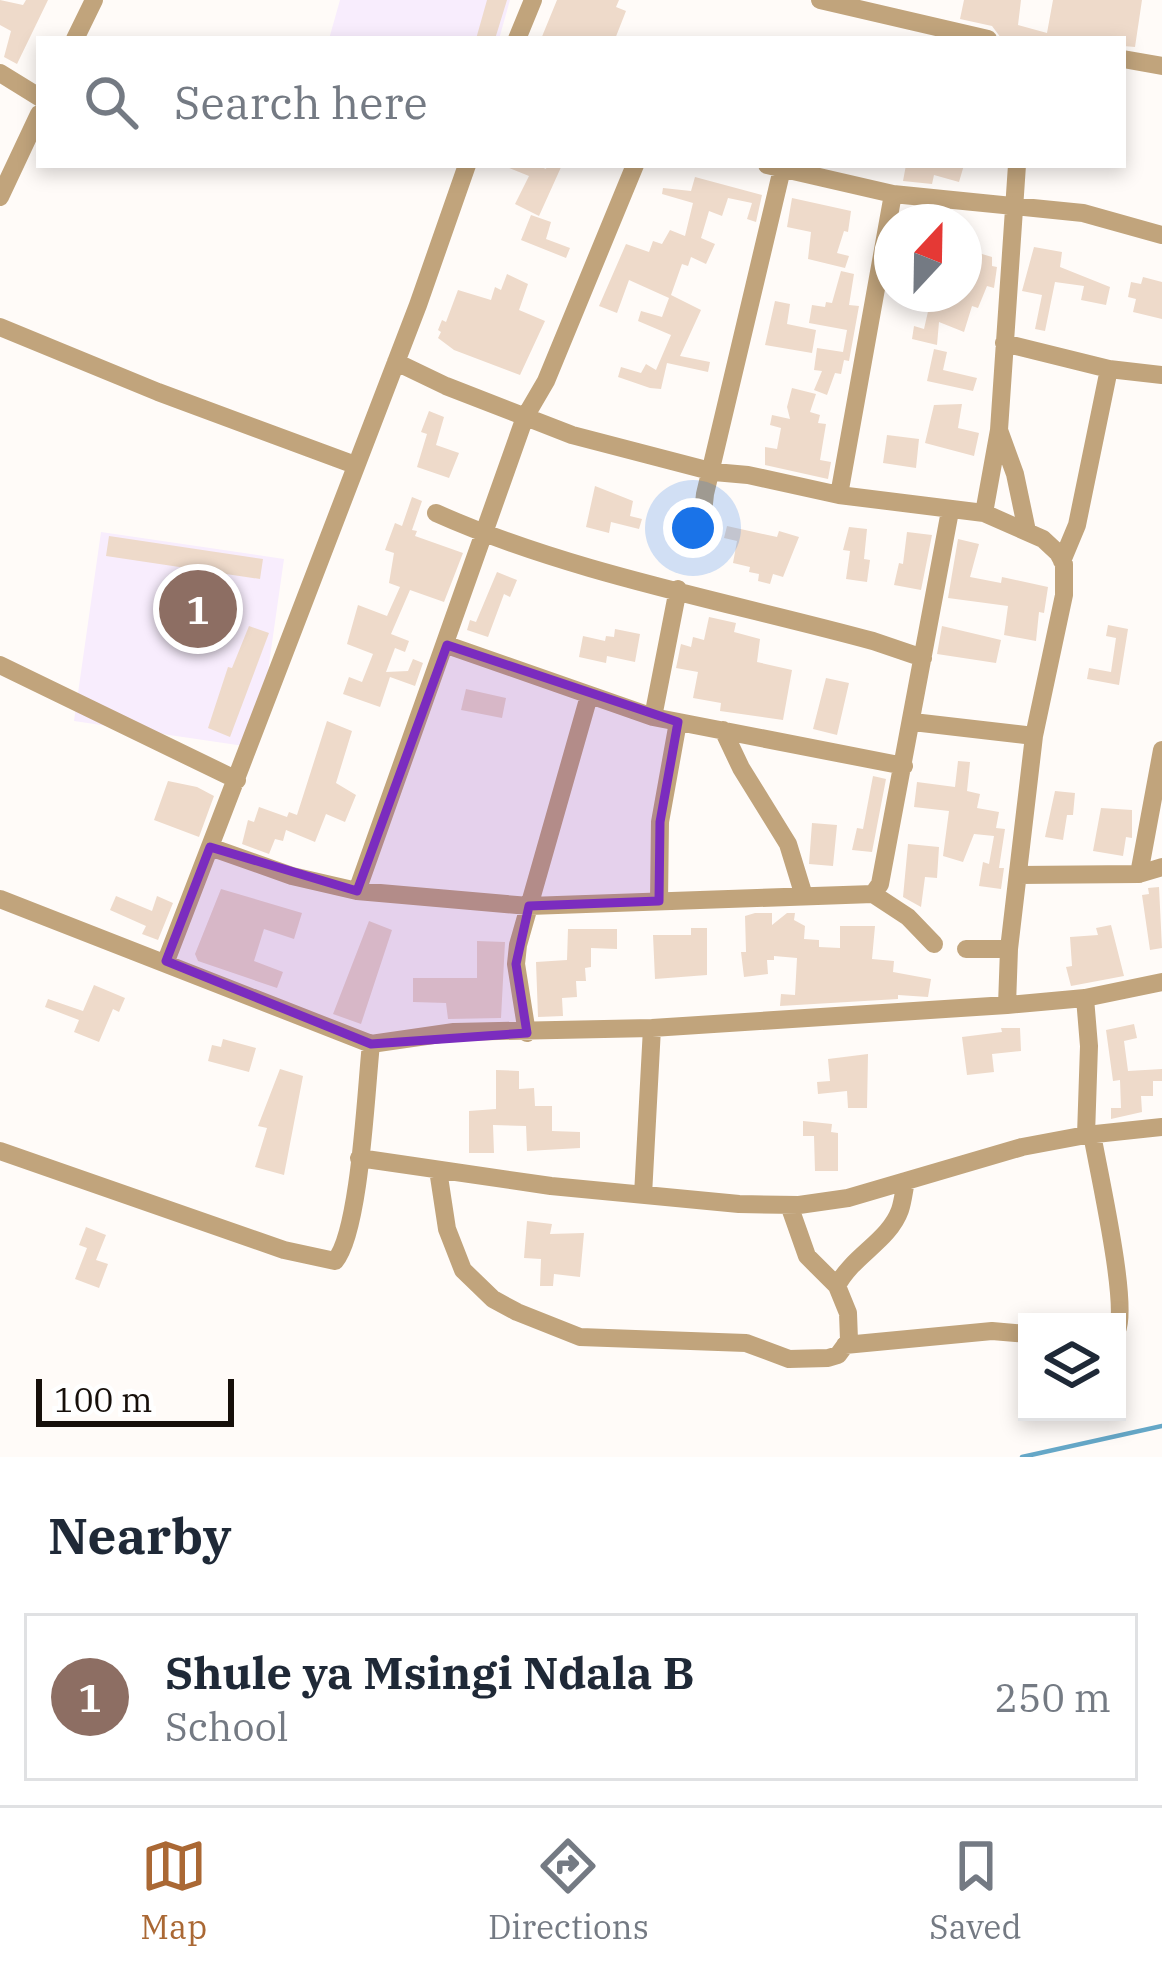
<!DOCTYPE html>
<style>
body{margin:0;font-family:"IBM Plex Serif",serif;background:#f6f6f7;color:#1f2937}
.controls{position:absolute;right:36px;bottom:36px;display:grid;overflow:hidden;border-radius:0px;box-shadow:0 6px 18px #0003}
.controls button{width:108px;height:108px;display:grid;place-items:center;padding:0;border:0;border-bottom:3px solid #e0e1e3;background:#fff;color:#1f2937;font:60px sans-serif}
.compass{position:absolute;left:874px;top:204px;width:108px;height:108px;border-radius:50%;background:#fff;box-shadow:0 6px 18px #0003;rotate:22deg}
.scale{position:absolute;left:36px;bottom:30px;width:198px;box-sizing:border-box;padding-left:12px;border:6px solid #160f0a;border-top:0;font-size:33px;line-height:42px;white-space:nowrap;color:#160f0a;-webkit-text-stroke:9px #fff;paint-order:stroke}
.you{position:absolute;left:693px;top:528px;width:42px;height:42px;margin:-30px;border:9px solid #fff;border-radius:50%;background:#1a73e8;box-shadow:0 0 0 18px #1a73e833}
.badge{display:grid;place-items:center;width:78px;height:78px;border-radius:50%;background:#aa6834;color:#fff;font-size:39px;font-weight:700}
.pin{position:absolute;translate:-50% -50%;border:6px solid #fff;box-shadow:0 3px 12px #0006}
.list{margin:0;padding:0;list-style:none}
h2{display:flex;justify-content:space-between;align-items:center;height:156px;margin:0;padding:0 48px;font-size:51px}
h2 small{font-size:39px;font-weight:400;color:#747a83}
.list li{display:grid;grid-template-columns:78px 1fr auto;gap:36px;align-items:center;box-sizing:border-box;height:168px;margin:0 24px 24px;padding:0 24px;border:3px solid #e0e1e3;border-radius:0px}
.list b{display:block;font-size:45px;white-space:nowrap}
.list p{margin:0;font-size:39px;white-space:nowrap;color:#747a83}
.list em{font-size:39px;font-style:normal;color:#747a83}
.icon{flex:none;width:66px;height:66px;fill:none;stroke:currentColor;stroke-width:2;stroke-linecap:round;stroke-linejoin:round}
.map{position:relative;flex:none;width:1162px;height:1457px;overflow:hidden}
.search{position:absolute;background:#fff;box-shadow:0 6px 18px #0003;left:36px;right:36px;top:36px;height:132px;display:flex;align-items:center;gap:30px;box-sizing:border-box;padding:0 42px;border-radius:0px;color:#747a83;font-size:45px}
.sheet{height:348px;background:#fff}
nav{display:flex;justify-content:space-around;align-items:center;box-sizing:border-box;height:168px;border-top:3px solid #e0e1e3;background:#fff;font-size:33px;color:#747a83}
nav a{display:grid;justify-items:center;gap:6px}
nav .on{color:#aa6834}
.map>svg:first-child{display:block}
</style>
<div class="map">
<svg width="1162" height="1457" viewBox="0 0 1162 1457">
<rect width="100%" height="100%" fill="#fffbf8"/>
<path fill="#f8edfd" d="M340 0H510L499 39H329Z
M101 532 284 559 257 748 74 721Z"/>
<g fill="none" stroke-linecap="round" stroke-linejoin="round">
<path stroke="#65a7c7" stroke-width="4.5" d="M1022 1457 1162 1426"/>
</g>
<path fill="#eedaca" d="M0 0 23 5 26 0H48L17 64 4 57 11 31 0 25Z
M487 0H507L495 39H476Z
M557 0H619L616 7 626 11 615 39H541Z
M964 0H1021L1018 25 1047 33 1053 0H1142L1135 47 1123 46V39L1001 38 992 26 960 19Z
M502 165H536L546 169 547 165H562L539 216 515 204 529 176Z
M906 165H964L959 182 934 175 932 184 903 181Z
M695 177 762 195 756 222 747 219 752 203 728 198 722 216 709 211 701 238 715 244 706 264 691 257 688 266 682 264 671 295 701 310 680 356 710 362 708 372 667 363 661 389 650 388 618 377 621 367 641 373 646 364 656 370 671 335 638 321 641 311 662 317 669 298 629 280 617 313 599 306 626 244 649 252 653 241 662 244 670 230 685 236 693 203 662 194 663 188 691 191Z
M792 198 851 211 848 232 844 231 837 253 849 256 845 268 808 259 811 232 787 227Z
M531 215 551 222 546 239 570 248 566 258 521 240Z
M1034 247 1062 252 1060 267 1110 287 1106 305 1081 300 1084 286 1055 282 1045 331 1035 329 1042 295 1022 291Z
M972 251 992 257V266L997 267 994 288 987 286 978 308 972 306 964 332 939 322 937 345 912 339 914 326 924 329 932 294H964V263L971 264Z
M841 271 854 274 849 305 859 306 849 361 844 360 841 374 835 373 827 395 814 390 822 371 814 370 817 348 843 352 847 330 809 323 812 305 825 307 826 302 832 303Z
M507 274 528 284 519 310 545 321 520 375 454 350 438 338 441 332 438 330 442 320 446 322 458 290 491 300 495 287 501 290Z
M1143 277 1162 282V319L1133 312 1136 299 1128 297 1131 282 1141 284Z
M775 301 790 304 787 324 816 330 812 353 765 345Z
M934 349 947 352 943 370 977 378 973 391 927 381Z
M792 388 816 394 810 412 820 415 818 423 826 424 820 460 831 462 828 479 765 465V447L777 449 781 428 770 425 772 415 790 419 787 407Z
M962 404 958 428 979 433 974 456 925 443 934 405Z
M429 411 444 417 436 445 459 453 449 478 417 467 427 434 421 432Z
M887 435 919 439 916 468 883 463Z
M595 486 633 501 630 516 642 519 639 529 611 522 609 533 586 527Z
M412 497 422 501 412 530 417 531 415 536 463 553 444 602 410 590 391 634 409 641 405 652 395 648 386 672 408 671 413 659 423 663 415 686 390 677 380 707 343 694 349 677 362 682 373 654 347 644 358 605 387 616 400 587 389 583 394 553 385 550 395 523 402 526Z
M727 526 777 537 779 531 799 537 783 577 773 574 770 584 758 581 759 574 749 572 750 567 733 563 737 541 724 538Z
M849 527 867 529 864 559 870 560 867 582 846 579 850 551 843 550Z
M907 532 932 535 921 590 894 585 899 563 903 564Z
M109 536 263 559 260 579 106 556Z
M958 539 979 544 970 577 1001 583 1002 577 1048 587 1044 613 1039 612 1036 641 1004 635 1008 606 948 598Z
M497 572 517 580 510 597 504 594 488 637 467 630 470 620 476 622Z
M709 617 736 623 734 632 760 639 757 662 792 670 783 720 720 711 721 703 693 698 698 672 676 668 681 644 691 647 693 637 704 640Z
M1108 625 1128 629 1119 685 1087 679 1089 668 1111 672 1116 638 1106 636Z
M249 626 269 633 230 737 208 728 228 667 232 668Z
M942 626 1001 640 996 663 937 654Z
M615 629 640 634 635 662 607 656 606 663 579 657 583 636 605 641 606 636 614 637Z
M826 678 849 683 837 735 813 729Z
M466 689 506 698 502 718 461 710Z
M327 721 352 731 336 783 356 795 345 822 326 814 315 842 286 830 283 841 275 839 269 854 242 844 248 820 254 822 259 807 287 817 289 812 297 815Z
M958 761 970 762 967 791 980 794 977 808 999 812 996 828 1005 829 999 868H1004L1001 889 979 886 983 862 989 864 994 836 974 834 963 862 943 856 949 811 914 807 917 782 955 787Z
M873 776 886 779 872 852 852 850 857 828 863 829Z
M168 781 197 787 214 796 199 837 154 820Z
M1055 791 1075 793 1073 815H1067L1063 840 1045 837Z
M1101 808 1132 810V838L1126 837 1123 856 1093 851Z
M812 823 837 825 833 866 809 864Z
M908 844 939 847 937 878 925 877 921 907 903 897Z
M1159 887 1162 948 1150 950 1142 895 1149 894 1148 888Z
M221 889 302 913 294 939 264 929 254 961 283 972 277 988 198 961 195 954Z
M116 896 152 911 157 896 173 903 158 940 142 934 146 926 110 910Z
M755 913H772V925L787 913H795L794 920 805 926 804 939 819 940V947L840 948V926H875L872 959 894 961 893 972 931 979 928 997 898 995V999L780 1006 781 994 795 995 797 958 774 956V960H767L768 974 744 977 741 952H746L745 916Z
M369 921 392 930 361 1024 333 1014Z
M1111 925 1124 976 1071 986 1066 967 1072 966 1070 937 1098 935 1096 928Z
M691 928H707V975L655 979 653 935H691Z
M568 929H617V949L591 948V967L585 968 586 981H576L577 997 562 998 563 1016 538 1017 536 962 567 960Z
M477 941 505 942 501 1018 448 1019 446 1003 413 1002V978H477Z
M94 985 125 998 119 1012 113 1009 99 1042 74 1032 79 1020 45 1007 48 999 83 1011Z
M1134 1024 1137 1038 1124 1041 1128 1071 1162 1069V1081H1153V1096H1141L1142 1112 1111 1119V1108H1121L1120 1080 1113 1081 1106 1030Z
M1001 1028H1020L1021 1051 992 1054 994 1072 967 1075 962 1037 1002 1032Z
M223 1039 256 1048 249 1072 208 1061 212 1045 221 1047Z
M868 1054 867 1108H848L847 1091 818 1094 817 1082 830 1081 828 1059Z
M280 1069 303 1076 284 1175 255 1167 267 1128 258 1126Z
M496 1070 519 1071V1089L534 1088 535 1106H552V1131L580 1132V1148L527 1151 526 1126 493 1125 494 1153H469V1111L496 1109Z
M803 1121 832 1124 831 1132 838 1133V1171H815L814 1136H803Z
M527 1221 552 1224 550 1234 584 1233 580 1277 554 1274 553 1286H540L541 1259 524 1258Z
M86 1227 106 1235 96 1260 108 1264 99 1288 75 1279 87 1248 79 1245Z"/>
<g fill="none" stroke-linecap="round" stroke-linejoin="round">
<path stroke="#c1a47c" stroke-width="18" d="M820 0 988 39
M75 39 94 0
M517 39 533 0
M1123 59 1162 66
M0 73 39 97
M767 165 893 194 1083 213 1162 235
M0 197 39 114
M0 327 158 392 355 465
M1004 343 1109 369 1162 375
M396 362 446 386 572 435 714 472 748 475 839 495 984 513 1043 539 1058 553 1064 564V595L1034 736 1009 949 1007 1005
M999 430 1015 474 1027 531
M839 495 893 194
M436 513C570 573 730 602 873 641L923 658
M984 513 999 430 1017 165
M700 541 705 494 782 169
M1062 561 1077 525 1109 369
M447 645 653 717 904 766
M0 665 237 780
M653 717 678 589
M913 722 1034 736
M723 730 741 768 788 844 804 896
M210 847 292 876 357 891 529 906 873 894 880 884 950 511
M1139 874 1162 750
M1018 875 1139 874 1162 867
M357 891 525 417 546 381 635 165
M873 894 908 917 934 944
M0 899 371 1044 454 1032 652 1028 1007 1005 1085 998 1162 982
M659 901 660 822 678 722
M966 949H1009
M166 961 418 305 467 165
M1085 998 1089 1046 1086 1135
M527 1033 516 964 518 945 589 696
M1092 1134C1098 1169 1129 1305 1117 1330
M0 1151 284 1250 335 1261C360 1232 366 1089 371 1044
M359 1158 551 1186 739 1204 799 1205 848 1198 1022 1147 1086 1135 1162 1127
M438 1170 447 1229 463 1270 493 1299 517 1312 580 1337 746 1343 789 1359 828 1358 838 1355 849 1340 848 1313 837 1286 807 1256 789 1205
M643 1195 652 1028
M837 1286C852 1256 889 1241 900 1210 903 1201 904 1190 906 1181
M845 1345 992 1331 1027 1334"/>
</g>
<path fill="#7b2cbf" fill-opacity="0.2" stroke="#7b2cbf" stroke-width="9" stroke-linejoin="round" d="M447 645 678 722 660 822 659 901 529 906 516 964 527 1033 371 1044 166 961 210 847 357 891Z"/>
</svg>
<div class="controls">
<button><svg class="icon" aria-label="layers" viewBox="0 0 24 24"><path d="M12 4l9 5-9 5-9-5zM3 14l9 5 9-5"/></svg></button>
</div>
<svg class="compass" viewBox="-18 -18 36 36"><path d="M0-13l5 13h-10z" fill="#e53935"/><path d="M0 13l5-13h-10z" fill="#747a83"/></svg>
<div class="scale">100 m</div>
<div class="you"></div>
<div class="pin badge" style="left:198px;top:609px;background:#8d6e63">1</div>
<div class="search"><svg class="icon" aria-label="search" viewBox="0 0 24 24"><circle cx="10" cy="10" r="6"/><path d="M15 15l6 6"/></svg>Search here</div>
</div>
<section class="sheet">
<h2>Nearby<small></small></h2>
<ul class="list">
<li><span class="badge" style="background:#8d6e63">1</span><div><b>Shule ya Msingi Ndala B</b><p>School</p></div><em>250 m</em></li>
</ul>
</section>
<nav>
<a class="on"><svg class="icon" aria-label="map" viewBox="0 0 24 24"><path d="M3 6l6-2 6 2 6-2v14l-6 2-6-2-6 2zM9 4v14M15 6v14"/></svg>Map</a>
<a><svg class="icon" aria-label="directions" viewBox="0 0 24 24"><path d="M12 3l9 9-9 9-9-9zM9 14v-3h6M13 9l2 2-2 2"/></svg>Directions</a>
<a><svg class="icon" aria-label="saved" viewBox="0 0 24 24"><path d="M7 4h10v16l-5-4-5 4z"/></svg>Saved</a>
</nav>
